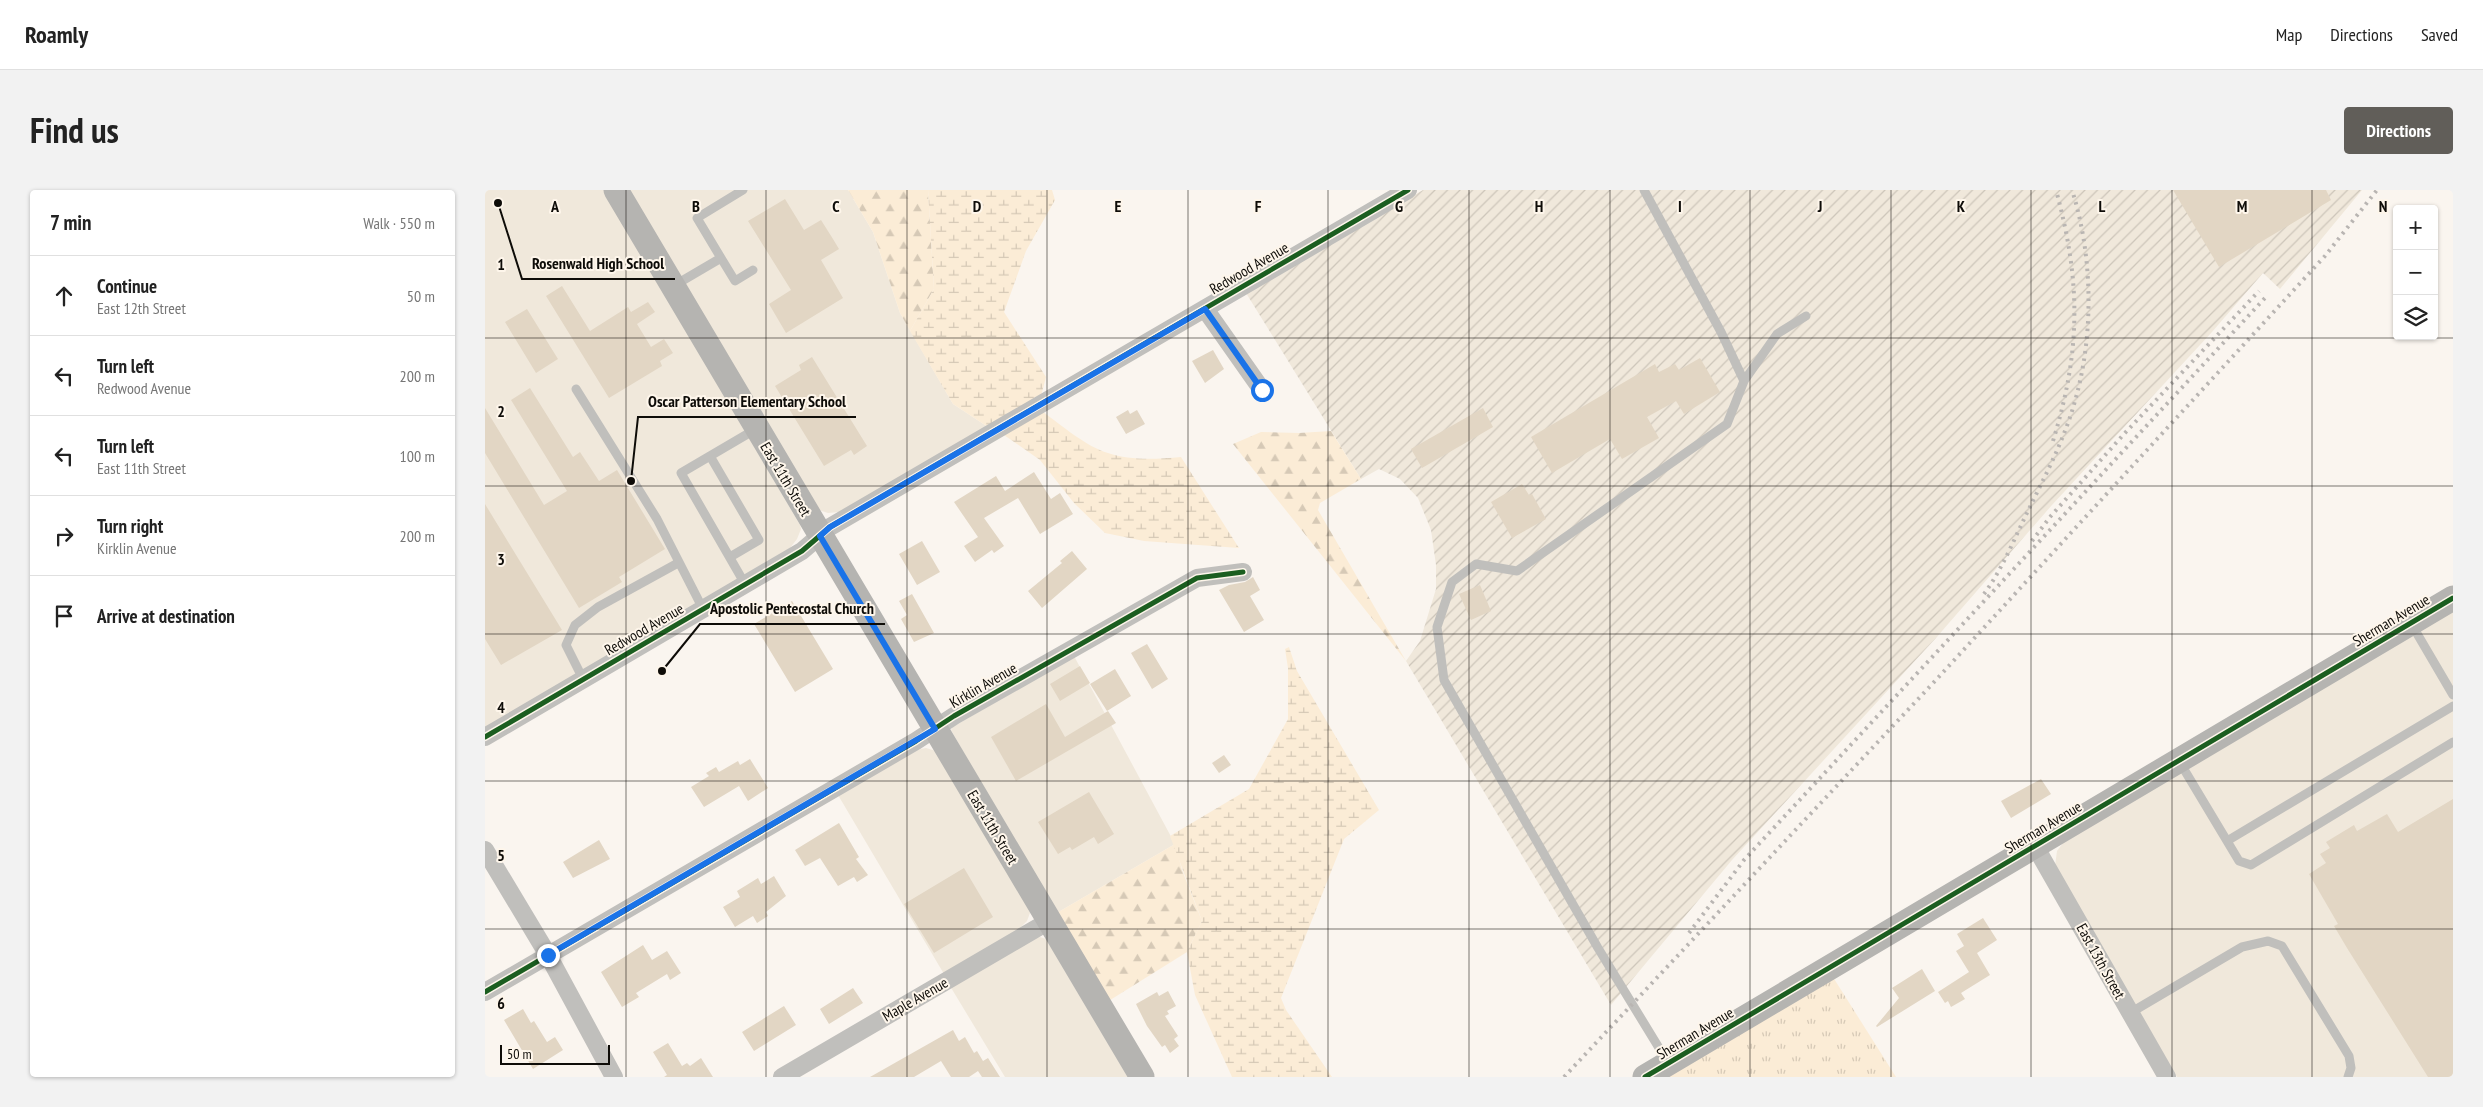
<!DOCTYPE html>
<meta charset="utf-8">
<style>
body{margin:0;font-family:"PT Sans Narrow",sans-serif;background:#f2f2f2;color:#222}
.controls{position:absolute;right:15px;top:15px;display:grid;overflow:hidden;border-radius:5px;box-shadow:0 1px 4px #0004}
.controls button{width:45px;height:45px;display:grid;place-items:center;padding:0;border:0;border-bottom:1px solid #e0e0e0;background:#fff;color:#222;font:25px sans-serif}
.scale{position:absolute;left:15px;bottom:12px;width:110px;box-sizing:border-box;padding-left:5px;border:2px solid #0e0c08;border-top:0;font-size:14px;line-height:18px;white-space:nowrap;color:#0e0c08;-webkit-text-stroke:4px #fef6eb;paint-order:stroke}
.stop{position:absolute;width:15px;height:15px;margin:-11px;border:4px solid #1a73e8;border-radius:50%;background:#fff}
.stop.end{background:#1a73e8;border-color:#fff;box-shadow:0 1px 5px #0008}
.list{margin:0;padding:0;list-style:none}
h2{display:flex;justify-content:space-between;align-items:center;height:65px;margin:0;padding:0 20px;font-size:21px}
h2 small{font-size:16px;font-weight:400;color:#767676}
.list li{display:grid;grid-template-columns:32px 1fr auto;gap:15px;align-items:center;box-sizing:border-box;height:80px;padding:0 20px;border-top:1px solid #e0e0e0}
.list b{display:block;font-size:19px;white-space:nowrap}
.list p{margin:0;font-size:16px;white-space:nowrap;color:#767676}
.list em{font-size:16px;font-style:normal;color:#767676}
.icon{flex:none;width:28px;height:28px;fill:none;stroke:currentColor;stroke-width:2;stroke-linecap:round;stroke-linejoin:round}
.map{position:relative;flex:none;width:1968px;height:887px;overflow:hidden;border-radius:5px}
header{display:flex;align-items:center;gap:30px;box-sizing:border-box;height:70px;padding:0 25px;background:#fff;border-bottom:1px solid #e0e0e0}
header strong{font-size:24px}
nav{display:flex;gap:28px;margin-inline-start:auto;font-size:18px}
.intro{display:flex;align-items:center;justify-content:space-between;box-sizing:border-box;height:120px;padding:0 30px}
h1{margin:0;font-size:35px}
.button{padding:12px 22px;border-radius:5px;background:#615e59;color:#fff;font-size:18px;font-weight:700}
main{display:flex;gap:30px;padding:0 30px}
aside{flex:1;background:#fff;border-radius:5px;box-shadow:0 1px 4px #0004}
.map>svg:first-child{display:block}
</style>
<header>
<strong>Roamly</strong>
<nav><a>Map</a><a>Directions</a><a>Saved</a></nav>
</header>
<div class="intro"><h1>Find us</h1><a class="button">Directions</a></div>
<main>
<aside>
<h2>7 min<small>Walk · 550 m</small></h2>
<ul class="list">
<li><svg class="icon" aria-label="ahead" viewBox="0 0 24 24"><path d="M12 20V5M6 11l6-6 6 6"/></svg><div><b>Continue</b><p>East 12th Street</p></div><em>50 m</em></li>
<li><svg class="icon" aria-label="left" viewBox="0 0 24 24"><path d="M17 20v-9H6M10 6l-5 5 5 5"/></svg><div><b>Turn left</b><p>Redwood Avenue</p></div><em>200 m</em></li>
<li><svg class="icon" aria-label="left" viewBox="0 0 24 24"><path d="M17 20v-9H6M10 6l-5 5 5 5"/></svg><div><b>Turn left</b><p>East 11th Street</p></div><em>100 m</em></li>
<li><svg class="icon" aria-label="right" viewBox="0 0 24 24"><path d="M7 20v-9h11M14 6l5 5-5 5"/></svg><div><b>Turn right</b><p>Kirklin Avenue</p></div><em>200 m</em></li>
<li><svg class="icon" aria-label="arrive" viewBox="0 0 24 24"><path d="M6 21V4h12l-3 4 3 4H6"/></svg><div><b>Arrive at destination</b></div></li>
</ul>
</aside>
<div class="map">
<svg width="1968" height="887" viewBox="0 0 1968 887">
<defs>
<pattern id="industrial-furrows" width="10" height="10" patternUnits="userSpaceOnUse" patternTransform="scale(1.25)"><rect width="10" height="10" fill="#f0e8db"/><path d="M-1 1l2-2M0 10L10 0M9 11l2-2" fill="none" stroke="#cdc6ba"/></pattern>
<pattern id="forest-firs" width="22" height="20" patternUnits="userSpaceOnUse" patternTransform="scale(1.25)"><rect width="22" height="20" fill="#fbecd6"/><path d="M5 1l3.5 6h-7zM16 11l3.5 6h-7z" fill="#d6c9b6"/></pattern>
<pattern id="wetland-marsh" width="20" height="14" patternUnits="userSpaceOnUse" patternTransform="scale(1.25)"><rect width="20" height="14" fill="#fbecd6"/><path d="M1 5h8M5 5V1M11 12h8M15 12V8" fill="none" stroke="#d6c9b6"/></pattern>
<pattern id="park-tufts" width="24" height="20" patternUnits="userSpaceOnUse" patternTransform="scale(1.25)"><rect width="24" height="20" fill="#fbecd6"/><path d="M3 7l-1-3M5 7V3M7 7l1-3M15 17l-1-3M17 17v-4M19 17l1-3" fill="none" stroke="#d6c9b6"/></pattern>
</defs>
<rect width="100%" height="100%" fill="#faf5ef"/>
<path fill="#f0e8db" d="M0 0H120L315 335 316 339 312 349 305 358 281 373 0 538Z
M141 0H363L388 42 415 123 468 214 503 237 354 322 343 323 334 320Z
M1968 421V887H1692L1570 676 1572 661 1578 653Z
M589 466 690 654 570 724 466 540 468 537Z
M441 558 451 561 546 720 542 731 534 739 459 784 353 605 431 560Z
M555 747 561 749 643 887H520L465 796 548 748Z"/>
<path fill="url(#industrial-furrows)" d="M938 0H1877L1795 99 1778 83 1727 142 1567 315 1450 449 1247 670 1126 815 921 471 935 451 951 399V375L946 340 933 308 915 289 894 279 876 289 761 103Z"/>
<path fill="url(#forest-firs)" d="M363 0H443L449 99 425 141 415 123 388 42Z
M846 241 876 289 835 313 833 320 921 471 748 254 776 242 814 243Z
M690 654 697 680 717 731 702 762 622 812 570 724Z"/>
<path fill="url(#wetland-marsh)" d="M443 0H567L570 10 541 61 519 122 561 187 556 206 503 237 468 214 425 141 449 99Z
M558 222C576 235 602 257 623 263 646 271 672 269 696 267L754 358 659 351 620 343 589 313 555 270 519 245Z
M804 457 812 481 894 620 859 649 796 808 801 820 847 887H747L710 805 702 762 717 731 685 646 764 599 803 529V478L800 459Z"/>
<path fill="url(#park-tufts)" d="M1346 784 1411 887H1182Z"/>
<path fill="#e2d6c4" d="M1688 0H1841L1846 10 1734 77Z
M300 9 319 40 336 30 348 49 354 59 336 70 358 108 301 143 284 114 306 100 263 31Z
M77 96 105 141 143 117 146 122 163 112 170 122 152 134 166 157 179 149 188 163 175 171 177 176 124 208 61 106Z
M42 119 73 169 51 183 20 132Z
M728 160 739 179 720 193 707 171Z
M327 167 382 256 369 265 366 260 339 276 290 196 316 180 314 175Z
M1215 168 1235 202 1199 224 1191 211 1162 227 1174 248 1137 269 1125 249 1067 283 1046 247 1170 174 1174 182 1190 174 1194 180Z
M45 198 88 267 95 262 114 291 132 280 180 359 134 387 137 392 94 418 0 263V218L59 315 82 301 26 210Z
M998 218 1008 237 937 278 926 259Z
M643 220 645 224 652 220 660 234 641 244 631 227Z
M549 282 566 309 575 303 588 324 555 344 533 308 499 328 519 356 509 363 507 360 490 372 479 356 493 347 469 312 511 286 520 301Z
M1037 294 1044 305 1047 304 1061 329 1027 348 1006 312Z
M0 314 77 440 16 475 0 449Z
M437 351 455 382 432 395 414 364Z
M587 361 602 379 557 418 543 401 577 373 575 371Z
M768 387 775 400 765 406 779 430 759 442 734 400 744 395 760 392Z
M995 395 1006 421 986 430 974 404Z
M427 404 449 443 429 452 416 429 422 425 414 411Z
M307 411 348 479 310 502 269 434Z
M662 454 683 489 667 499 646 463Z
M595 476 605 493 575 511 565 494Z
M630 479 646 506 622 521 605 494Z
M561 514 580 547 623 521 631 533 531 591 506 547Z
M739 565 746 575 734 583 727 573Z
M265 569 283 598 263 611 254 596 219 617 206 597 224 586 221 583 231 577 234 582 253 571 255 575Z
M1556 589 1566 604 1526 628 1516 611Z
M604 602 629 644 613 654 609 647 587 660 585 657 573 664 553 632Z
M1968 609V887H1943L1862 758 1849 736 1853 734 1824 684 1841 673 1835 664 1845 658 1841 652 1869 635 1872 641 1902 624 1913 642Z
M354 633 374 667 371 669 383 685 372 692 369 687 353 696 335 668 320 676 310 660Z
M114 650 125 669 88 688 78 672Z
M479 678 508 727 449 763 419 714Z
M289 686 301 706 281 722 283 726 272 733 268 726 250 737 238 717 255 707 252 701 273 688 276 694Z
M1498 728 1512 750 1492 763 1505 785 1476 803 1480 809 1466 817 1463 811 1460 813 1453 802 1484 782 1471 761 1479 756 1472 744Z
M158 755 167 770 182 761 196 783 185 790 182 784 151 803 154 807 137 817 116 782Z
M1437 779 1450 801 1392 837 1391 836 1414 808 1407 798Z
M368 798 378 813 344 834 335 819Z
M683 801 691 816 682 821 684 824 680 826 693 846 689 849 694 856 685 863 680 855 677 857 662 836 651 814 672 802 674 806Z
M299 816 311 835 269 861 257 842Z
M38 819 46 833 49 831 62 852 70 847 78 860 48 879 19 830Z
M468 840 474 851 480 847 489 863 492 861 498 871 503 868 515 887H497L493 881 484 887H466L456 871 429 887H385Z
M183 853 197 876 202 873 205 876 216 868 228 887H179L182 885 168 862Z"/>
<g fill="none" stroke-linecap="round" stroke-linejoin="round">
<path stroke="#c0bfbc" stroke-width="9" d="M1159 0 1236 142 1259 191 1242 234 1032 381 991 374 967 392 952 437 959 490 1113 758 1182 871
M236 68 250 91 268 80
M190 95 236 68 212 28 258 0
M1259 191 1292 144 1321 126
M91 199 172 329 218 419
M225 266 274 350 245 367
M260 394 196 283 271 239
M1927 435 1968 505
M98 489 81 455 90 435 113 417 193 373
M1694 571 1754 671 1766 675 1968 552
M1742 651 1968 516
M1645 823 1757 757 1783 751 1797 756 1864 866 1866 878 1863 887"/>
<path stroke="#c0bfbc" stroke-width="18" d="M720 119 777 200
M0 547 317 361 345 337 923 0
M1550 656 1682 887
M0 660 63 765 129 887
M0 802 431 551 469 526 712 388 758 382
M297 887 564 731"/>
<path stroke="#b5b4b1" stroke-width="25" d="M131 0 657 887
M1160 887 1968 408"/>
<path stroke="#b9b5b2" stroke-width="4" stroke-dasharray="2.5 5" stroke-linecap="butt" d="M1568 251C1596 160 1596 92 1571 0
M1547 351 1565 327 1639 244 1774 101
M1499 404C1516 381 1528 352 1540 327 1558 290 1579 251 1590 211 1609 145 1608 66 1587 0
M1204 743 1259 670 1780 108
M1079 887 1450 491 1840 66 1892 0"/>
<g stroke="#fef6eb" stroke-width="8">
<path id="cycleway" d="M0 547 317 361 345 337 923 0
M0 802 431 551 469 526 712 388 758 382
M1160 887 1968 408"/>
</g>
<use href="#cycleway" stroke="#1b5e20" stroke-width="5"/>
</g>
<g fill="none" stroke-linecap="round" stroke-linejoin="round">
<path stroke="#1a73e8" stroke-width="6" d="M63 765 450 539 335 346 345 337 720 119 777 200"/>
</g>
<path fill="none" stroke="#0e0c08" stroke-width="1" stroke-opacity="0.55" d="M141 0V887M281 0V887M422 0V887M562 0V887M703 0V887M843 0V887M984 0V887M1125 0V887M1265 0V887M1406 0V887M1546 0V887M1687 0V887M1827 0V887M0 148H1968M0 296H1968M0 444H1968M0 591H1968M0 739H1968"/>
<g text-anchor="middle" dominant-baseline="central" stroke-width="4" stroke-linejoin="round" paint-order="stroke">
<g font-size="15" fill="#0e0c08" stroke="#fef6eb">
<text transform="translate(764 78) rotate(-30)">Redwood Avenue</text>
<text transform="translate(301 289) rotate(59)">East 11th Street</text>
<text transform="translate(1906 430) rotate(-31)">Sherman Avenue</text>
<text transform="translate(159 439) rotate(-30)">Redwood Avenue</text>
<text transform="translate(498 495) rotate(-30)">Kirklin Avenue</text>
<text transform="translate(508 637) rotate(59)">East 11th Street</text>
<text transform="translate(1558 637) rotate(-31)">Sherman Avenue</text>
<text transform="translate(1616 771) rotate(61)">East 13th Street</text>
<text transform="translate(430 809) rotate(-30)">Maple Avenue</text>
<text transform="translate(1210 843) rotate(-31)">Sherman Avenue</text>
</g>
</g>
<g font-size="16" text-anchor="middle" font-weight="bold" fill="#0e0c08" stroke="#fef6eb" stroke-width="4" stroke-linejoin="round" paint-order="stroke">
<text x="70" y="22">A</text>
<text x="211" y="22">B</text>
<text x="351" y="22">C</text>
<text x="492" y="22">D</text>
<text x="633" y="22">E</text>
<text x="773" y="22">F</text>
<text x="914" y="22">G</text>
<text x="1054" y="22">H</text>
<text x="1195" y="22">I</text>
<text x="1335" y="22">J</text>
<text x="1476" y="22">K</text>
<text x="1617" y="22">L</text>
<text x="1757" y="22">M</text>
<text x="1898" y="22">N</text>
<text x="16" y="80">1</text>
<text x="16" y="227">2</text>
<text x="16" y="375">3</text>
<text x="16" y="523">4</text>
<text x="16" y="671">5</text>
<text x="16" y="819">6</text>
</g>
<path fill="none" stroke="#0e0c08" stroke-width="2" d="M13 13L37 89H190M146 291L153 227H371M177 481L215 434H400"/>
<g fill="#0e0c08" stroke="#fef6eb" stroke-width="2">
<circle cx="13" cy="13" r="5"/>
<circle cx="146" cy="291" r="5"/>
<circle cx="177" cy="481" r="5"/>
</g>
<g font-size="16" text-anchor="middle" font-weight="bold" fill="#0e0c08" stroke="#fef6eb" stroke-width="4" stroke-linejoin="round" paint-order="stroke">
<text x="113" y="79">Rosenwald High School</text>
<text x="262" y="217">Oscar Patterson Elementary School</text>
<text x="307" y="424">Apostolic Pentecostal Church</text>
</g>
</svg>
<div class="controls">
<button>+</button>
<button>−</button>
<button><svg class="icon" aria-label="layers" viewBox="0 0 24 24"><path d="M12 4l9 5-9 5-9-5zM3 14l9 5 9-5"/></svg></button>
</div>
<div class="scale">50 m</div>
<div class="stop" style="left:777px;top:200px"></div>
<div class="stop end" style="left:63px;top:765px"></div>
</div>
</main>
